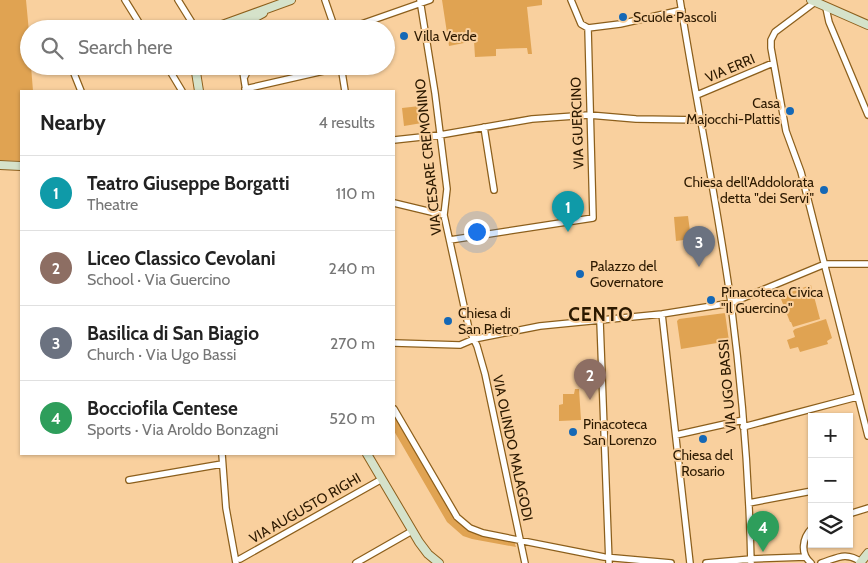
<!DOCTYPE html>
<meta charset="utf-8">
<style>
body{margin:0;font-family:Cabin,sans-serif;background:#f6f6f6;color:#222}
.controls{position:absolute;right:15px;bottom:15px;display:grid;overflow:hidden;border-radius:0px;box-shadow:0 1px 4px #0004}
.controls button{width:45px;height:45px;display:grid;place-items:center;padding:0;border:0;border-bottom:1px solid #e0e0e0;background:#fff;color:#222;font:25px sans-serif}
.you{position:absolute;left:476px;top:231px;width:18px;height:18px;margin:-12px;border:4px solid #fff;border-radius:50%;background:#1a73e8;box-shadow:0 0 0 8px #1a73e833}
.badge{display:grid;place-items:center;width:32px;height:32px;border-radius:50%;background:#d93025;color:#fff;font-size:16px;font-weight:700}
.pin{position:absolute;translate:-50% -41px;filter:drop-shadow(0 1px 2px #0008)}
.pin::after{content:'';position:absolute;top:26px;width:18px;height:15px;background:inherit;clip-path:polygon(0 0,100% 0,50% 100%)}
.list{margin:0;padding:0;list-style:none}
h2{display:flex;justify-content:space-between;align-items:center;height:65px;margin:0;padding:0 20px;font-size:21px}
h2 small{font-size:16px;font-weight:400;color:#767676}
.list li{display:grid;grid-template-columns:32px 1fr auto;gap:15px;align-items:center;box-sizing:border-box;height:75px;padding:0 20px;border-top:1px solid #e0e0e0}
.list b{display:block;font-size:19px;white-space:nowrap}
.list p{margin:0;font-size:16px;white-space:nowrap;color:#767676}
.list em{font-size:16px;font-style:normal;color:#767676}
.icon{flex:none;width:28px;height:28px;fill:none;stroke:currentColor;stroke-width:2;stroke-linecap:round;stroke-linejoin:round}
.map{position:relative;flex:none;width:868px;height:563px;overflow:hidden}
.search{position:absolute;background:#fff;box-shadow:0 1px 4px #0004;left:20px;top:20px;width:375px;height:55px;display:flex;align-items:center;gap:12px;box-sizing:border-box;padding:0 18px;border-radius:28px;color:#767676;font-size:19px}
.panel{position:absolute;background:#fff;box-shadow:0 1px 4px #0004;left:20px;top:90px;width:375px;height:365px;border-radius:0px}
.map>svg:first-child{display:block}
</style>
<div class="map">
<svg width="868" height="563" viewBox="0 0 868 563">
<rect width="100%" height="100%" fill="#f9d09e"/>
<path fill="#e0a352" d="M0 0H26L29 32V66H31L33 91H21V161L0 160Z
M442 0H472L473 14 472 0H542V5L527 7 532 54H528L527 48 496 49V56L475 57 474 41 449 46Z
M420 106 422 123 404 126 402 108Z
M688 216 691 239 676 241 674 217Z
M811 285 820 319 793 327 791 322H790L781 299 783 297 782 295Z
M725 313 729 341 681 349 677 321 679 319Z
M826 319 832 338 827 341 828 344 800 352 798 347 790 349 787 340 795 337 793 331 795 329Z
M575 389H579L581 420 559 421V405L563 404V394H574Z
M394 415 454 519 471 532 480 535 514 541 516 547 472 539 463 536 447 522 394 431Z"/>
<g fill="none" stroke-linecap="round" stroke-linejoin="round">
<g stroke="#8c5f1c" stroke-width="8">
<path id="street" d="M125 0 143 29
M178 0 196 29
M325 0 335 29
M420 0 435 93 447 189 444 215 469 329 477 346 485 374 525 563
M571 0 581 24 588 28
M680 0C696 101 717 201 731 303 742 389 749 476 751 563
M815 2 775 32 771 40V48L786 131 801 172 868 436
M826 8 829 22 868 115
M588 28 620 24 682 10
M347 29 430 0
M71 66 81 91
M167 66 182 91
M242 66 246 91
M341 66 345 91
M244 78 250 66
M245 89 341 67
M697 95 773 63
M484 127 494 190
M394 140 440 135 532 119 589 115 636 119 702 120
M394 203 444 215
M450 240 593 218 588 28
M662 314 690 563
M600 321 609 563
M394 343 460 345 474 339 540 326 662 314 731 303 825 264H868
M394 409 457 517 470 528 483 533 604 557 671 563
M743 427 857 397
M676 435 743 420
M222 454 226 508 236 563
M129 480 222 464
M749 503 812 491
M849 514 868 508
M240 559 382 479
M356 563 412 531
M706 563 751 559 806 557
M811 563C800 554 802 538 812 528
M821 563C837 558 846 551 861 562"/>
</g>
<g stroke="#8c5f1c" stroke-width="10">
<path id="secondary" d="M811 0 868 25
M222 27 241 25 263 13
M211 29 291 0
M195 66 199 91
M0 165 21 166
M367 454 419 542 428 554 439 563
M860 563 868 553"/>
</g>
<use href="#street" stroke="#fff" stroke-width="5.5"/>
<use href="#secondary" stroke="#d5e2ca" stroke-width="8"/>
</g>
<g fill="#1568b6" stroke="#f9d09e" stroke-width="2">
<circle cx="623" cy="17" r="5"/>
<circle cx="404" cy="36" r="5"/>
<circle cx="790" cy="111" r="5"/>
<circle cx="824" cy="190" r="5"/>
<circle cx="580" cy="274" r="5"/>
<circle cx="711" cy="300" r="5"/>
<circle cx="448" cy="321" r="5"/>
<circle cx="573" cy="432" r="5"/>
<circle cx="703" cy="439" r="5"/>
</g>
<g text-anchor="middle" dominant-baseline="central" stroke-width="4" stroke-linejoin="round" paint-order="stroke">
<g font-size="14" fill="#2c1900" stroke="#f9d09e" text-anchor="start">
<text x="633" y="17">Scuole Pascoli</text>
<text x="414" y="36">Villa Verde</text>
<text x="780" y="103" text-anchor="end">Casa<tspan x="780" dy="16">Majocchi-Plattis</tspan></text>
<text x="814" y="182" text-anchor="end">Chiesa dell'Addolorata<tspan x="814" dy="16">detta "dei Servi"</tspan></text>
<text x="590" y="266">Palazzo del<tspan x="590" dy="16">Governatore</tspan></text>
<text x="721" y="292">Pinacoteca Civica<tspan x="721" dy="16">"Il Guercino"</tspan></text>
<text x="458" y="313">Chiesa di<tspan x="458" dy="16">San Pietro</tspan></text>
<text x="583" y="424">Pinacoteca<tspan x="583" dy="16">San Lorenzo</tspan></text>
<text x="703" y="455" text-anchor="middle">Chiesa del<tspan x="703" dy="16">Rosario</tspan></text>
</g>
<g font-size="14" fill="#2c1900" stroke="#f9d09e">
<text transform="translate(730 68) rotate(-23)">VIA ERRI</text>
<text transform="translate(577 123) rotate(-92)">VIA GUERCINO</text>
<text transform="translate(428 157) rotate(-96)">VIA CESARE CREMONINO</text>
<text transform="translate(727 386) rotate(-95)">VIA UGO BASSI</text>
<text transform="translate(513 448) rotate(78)">VIA OLINDO MALAGODI</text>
<text transform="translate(305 508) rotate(-30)">VIA AUGUSTO RIGHI</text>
</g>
<g font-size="19" font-weight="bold" letter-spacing="1" fill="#2c1900" stroke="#f9d09e">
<text x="601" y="314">CENTO</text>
</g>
</g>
</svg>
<div class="controls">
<button>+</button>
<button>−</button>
<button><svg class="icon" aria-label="layers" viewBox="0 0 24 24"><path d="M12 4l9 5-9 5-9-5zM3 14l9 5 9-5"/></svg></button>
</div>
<div class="you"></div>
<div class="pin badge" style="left:568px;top:232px;background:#0f9aa8">1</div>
<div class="pin badge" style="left:590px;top:400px;background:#8d6e63">2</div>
<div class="pin badge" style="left:699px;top:267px;background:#6b7280">3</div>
<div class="pin badge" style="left:763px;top:552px;background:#2e9e5b">4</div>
<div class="search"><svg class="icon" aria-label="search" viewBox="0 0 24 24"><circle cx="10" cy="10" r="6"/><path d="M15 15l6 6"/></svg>Search here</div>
<section class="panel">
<h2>Nearby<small>4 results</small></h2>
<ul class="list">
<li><span class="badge" style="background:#0f9aa8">1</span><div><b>Teatro Giuseppe Borgatti</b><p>Theatre</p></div><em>110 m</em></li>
<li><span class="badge" style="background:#8d6e63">2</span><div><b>Liceo Classico Cevolani</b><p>School · Via Guercino</p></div><em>240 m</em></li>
<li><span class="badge" style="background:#6b7280">3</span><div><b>Basilica di San Biagio</b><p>Church · Via Ugo Bassi</p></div><em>270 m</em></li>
<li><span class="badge" style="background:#2e9e5b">4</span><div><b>Bocciofila Centese</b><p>Sports · Via Aroldo Bonzagni</p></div><em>520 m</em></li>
</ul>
</section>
</div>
